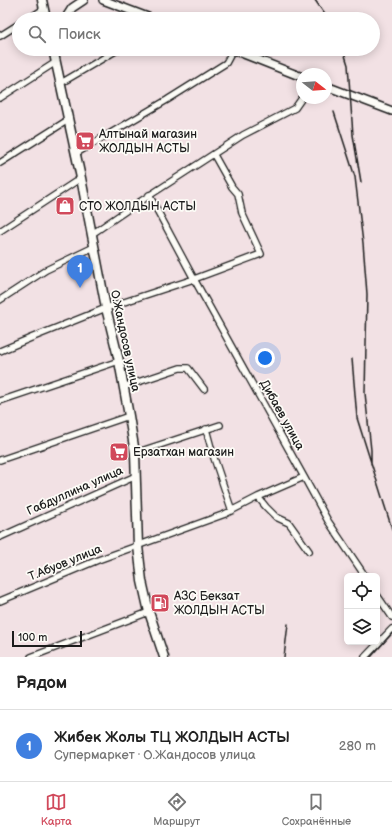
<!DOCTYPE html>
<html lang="ru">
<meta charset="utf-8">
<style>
body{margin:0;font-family:"Balsamiq Sans",sans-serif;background:#f6f6f6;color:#222}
.controls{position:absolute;right:12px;bottom:12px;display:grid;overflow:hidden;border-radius:6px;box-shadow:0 2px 10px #0003}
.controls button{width:36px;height:36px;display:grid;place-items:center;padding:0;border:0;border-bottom:1px solid #e0e0e0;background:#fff;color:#222;font:20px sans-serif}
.compass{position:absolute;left:296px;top:68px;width:36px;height:36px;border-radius:50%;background:#fff;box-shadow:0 2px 10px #0003;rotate:107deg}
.scale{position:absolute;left:12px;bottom:10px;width:70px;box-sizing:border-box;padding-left:4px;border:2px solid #1c1c1c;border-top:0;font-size:11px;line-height:14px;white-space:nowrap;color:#1c1c1c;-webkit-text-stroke:3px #fdfcf7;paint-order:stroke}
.you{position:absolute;left:265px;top:358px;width:14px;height:14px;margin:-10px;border:3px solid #fff;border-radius:50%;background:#1a73e8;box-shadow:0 0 0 6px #1a73e833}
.badge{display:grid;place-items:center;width:26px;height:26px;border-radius:50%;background:#d1495b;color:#fff;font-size:13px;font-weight:700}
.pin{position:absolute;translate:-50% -33px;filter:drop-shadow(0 1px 2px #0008)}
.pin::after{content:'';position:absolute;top:21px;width:14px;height:12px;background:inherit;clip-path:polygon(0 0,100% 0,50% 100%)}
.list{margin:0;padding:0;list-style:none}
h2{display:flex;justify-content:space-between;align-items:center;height:52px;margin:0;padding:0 16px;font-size:17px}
h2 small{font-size:13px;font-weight:400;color:#767676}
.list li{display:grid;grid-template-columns:26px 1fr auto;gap:12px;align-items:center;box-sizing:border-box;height:72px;padding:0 16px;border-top:1px solid #e0e0e0}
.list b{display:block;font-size:15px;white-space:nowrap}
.list p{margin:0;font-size:13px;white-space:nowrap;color:#767676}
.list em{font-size:13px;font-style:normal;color:#767676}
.icon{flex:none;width:22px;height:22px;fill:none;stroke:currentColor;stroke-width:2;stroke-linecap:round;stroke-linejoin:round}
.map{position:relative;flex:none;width:392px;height:657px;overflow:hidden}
.search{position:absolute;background:#fff;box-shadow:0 2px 10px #0003;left:12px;right:12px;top:12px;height:44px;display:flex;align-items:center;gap:10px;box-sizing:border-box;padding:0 14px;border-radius:22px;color:#767676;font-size:15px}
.sheet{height:124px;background:#fff}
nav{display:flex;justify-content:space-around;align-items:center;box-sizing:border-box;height:56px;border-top:1px solid #e0e0e0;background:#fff;font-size:11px;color:#767676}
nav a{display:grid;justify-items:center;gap:2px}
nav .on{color:#d1495b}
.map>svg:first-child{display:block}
</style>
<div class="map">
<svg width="392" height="657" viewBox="0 0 392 657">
<rect width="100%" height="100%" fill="#f2e1e4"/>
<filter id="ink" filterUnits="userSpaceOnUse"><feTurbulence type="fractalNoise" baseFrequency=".025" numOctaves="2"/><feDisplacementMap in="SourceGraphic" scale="8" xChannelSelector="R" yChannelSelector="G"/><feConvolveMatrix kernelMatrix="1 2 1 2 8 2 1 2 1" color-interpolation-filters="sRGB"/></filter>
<g filter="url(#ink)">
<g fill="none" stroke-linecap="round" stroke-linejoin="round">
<g stroke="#1c1c1c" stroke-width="8">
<path id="minor" d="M28 19 44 9
M0 36 19 24
M61 83 119 49
M0 98 56 62
M75 154 167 100 226 63 233 50
M0 163 68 120
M149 195 194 279 304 477 328 521 365 576
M0 231 81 178
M92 234 127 210 243 135 295 108 302 98
M0 300 46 270 94 247
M0 351 31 338 106 308 194 279 261 254 242 213 238 194 232 187 214 155
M123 387 180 368H188L204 389
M0 401 119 361
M206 429 213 455 232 511
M135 453 220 425
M0 460 129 416
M258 497 266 507 276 517 289 523 309 551
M0 537 136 476
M377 595 392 617
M0 601 98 560 225 514 258 497 304 477
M31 657 149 612
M365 657 392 629"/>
</g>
<g stroke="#1c1c1c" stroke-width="10">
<path id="tertiary" d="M103 0 153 19
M65 19 72 8 84 0
M231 49 302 77
M326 86 392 111"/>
</g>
<g stroke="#1c1c1c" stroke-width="11">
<path id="secondary" d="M42 0 46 19
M53 49 81 178 106 308 119 361 129 416 135 453 138 546 142 581 149 612 164 657"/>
</g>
<use href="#minor" stroke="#fdfcf7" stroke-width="5.5"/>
<use href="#tertiary" stroke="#fdfcf7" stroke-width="7"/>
<use href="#secondary" stroke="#fdfcf7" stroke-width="8"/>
<path stroke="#1c1c1c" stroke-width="1.5" d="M315 0 328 19
M343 49 348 65 353 135 361 182
M334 112 355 177 363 243 367 294 365 393 371 450V464
M352 359 357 418 392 529
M284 657 288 624
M371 657 392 633"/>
</g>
</g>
<defs>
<g id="supermarket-square" transform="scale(1)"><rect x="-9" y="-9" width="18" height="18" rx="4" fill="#d1495b" stroke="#fdfcf7"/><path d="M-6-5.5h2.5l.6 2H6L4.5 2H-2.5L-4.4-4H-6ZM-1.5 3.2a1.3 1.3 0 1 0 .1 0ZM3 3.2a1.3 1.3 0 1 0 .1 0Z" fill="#fff"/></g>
<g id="shop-square" transform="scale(1)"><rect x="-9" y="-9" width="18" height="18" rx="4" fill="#d1495b" stroke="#fdfcf7"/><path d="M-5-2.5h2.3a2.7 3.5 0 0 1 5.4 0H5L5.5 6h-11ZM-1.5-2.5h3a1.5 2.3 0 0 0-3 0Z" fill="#fff"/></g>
<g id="fuel-square" transform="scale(1)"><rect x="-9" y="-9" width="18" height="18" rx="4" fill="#d1495b" stroke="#fdfcf7"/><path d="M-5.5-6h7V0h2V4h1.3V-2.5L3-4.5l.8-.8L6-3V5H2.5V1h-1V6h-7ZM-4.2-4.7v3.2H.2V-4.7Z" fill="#fff"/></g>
</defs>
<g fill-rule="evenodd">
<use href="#supermarket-square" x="85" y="141"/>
<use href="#shop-square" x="65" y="206"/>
<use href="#supermarket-square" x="119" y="452"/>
<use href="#fuel-square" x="160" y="603"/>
</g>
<g text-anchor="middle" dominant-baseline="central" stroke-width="3.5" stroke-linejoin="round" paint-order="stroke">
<g font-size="12" fill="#1c1c1c" stroke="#fdfcf7" text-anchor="start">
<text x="99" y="134">Алтынай магазин<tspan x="99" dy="14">ЖОЛДЫН АСТЫ</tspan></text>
<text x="79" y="206">СТО ЖОЛДЫН АСТЫ</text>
<text x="133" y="452">Ерзатхан магазин</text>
<text x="174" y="596">АЗС Бекзат<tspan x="174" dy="14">ЖОЛДЫН АСТЫ</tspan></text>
</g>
<g font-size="12" fill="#1c1c1c" stroke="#fdfcf7">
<text transform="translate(125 341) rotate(78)">О.Жандосов улица</text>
<text transform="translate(282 415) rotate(61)">Дибаев улица</text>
<text transform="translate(75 491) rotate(-24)">Габдуллина улица</text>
<text transform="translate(65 563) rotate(-22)">Т.Абуов улица</text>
</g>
</g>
</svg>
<div class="controls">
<button><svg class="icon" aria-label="locate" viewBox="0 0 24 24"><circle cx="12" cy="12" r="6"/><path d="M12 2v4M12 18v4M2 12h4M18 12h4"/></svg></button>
<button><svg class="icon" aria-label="layers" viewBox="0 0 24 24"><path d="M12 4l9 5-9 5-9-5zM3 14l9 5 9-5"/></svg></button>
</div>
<svg class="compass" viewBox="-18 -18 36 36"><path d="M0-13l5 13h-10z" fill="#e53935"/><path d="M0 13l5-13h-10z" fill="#767676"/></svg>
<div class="scale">100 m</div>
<div class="you"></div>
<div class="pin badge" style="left:80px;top:288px;background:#3f7fe0">1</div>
<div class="search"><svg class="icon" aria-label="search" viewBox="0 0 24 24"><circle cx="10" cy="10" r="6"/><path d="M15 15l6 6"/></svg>Поиск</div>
</div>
<section class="sheet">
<h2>Рядом<small></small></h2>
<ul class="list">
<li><span class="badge" style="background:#3f7fe0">1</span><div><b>Жибек Жолы ТЦ ЖОЛДЫН АСТЫ</b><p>Супермаркет · О.Жандосов улица</p></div><em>280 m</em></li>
</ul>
</section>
<nav>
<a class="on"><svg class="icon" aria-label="map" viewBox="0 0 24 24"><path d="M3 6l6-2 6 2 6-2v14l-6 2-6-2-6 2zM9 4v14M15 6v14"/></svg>Карта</a>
<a><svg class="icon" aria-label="directions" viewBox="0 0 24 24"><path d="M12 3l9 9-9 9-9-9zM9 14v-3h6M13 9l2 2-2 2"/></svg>Маршрут</a>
<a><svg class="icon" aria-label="saved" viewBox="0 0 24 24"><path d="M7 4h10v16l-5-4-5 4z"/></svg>Сохранённые</a>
</nav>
